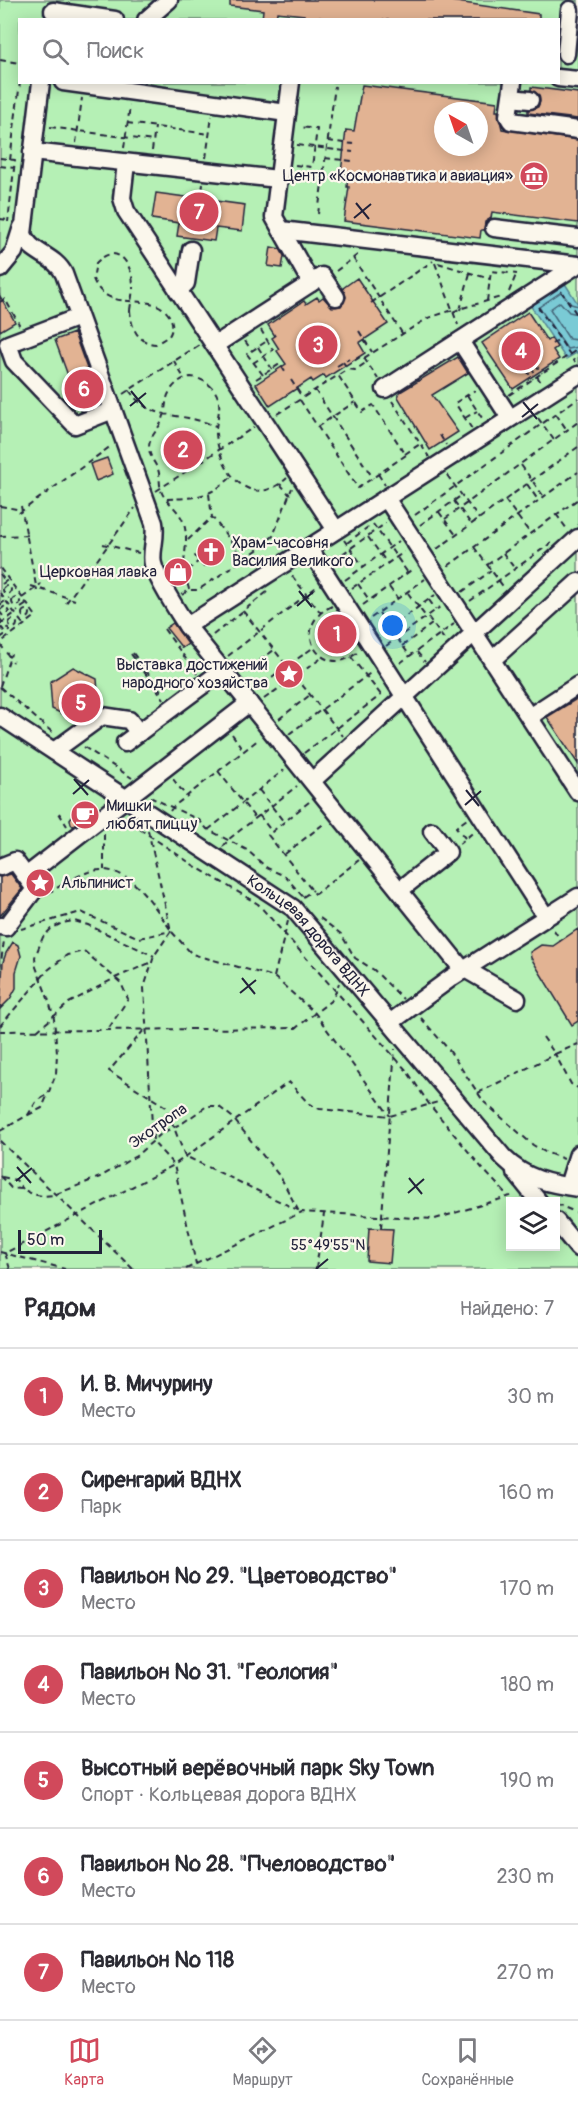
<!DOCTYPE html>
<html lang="ru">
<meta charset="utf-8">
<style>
body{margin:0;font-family:Pangolin,sans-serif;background:#f2f2f3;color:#2b2b33}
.controls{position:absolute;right:18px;bottom:18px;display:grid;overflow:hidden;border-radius:0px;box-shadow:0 3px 15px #0003}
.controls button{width:54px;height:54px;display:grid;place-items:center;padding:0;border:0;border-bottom:2px solid #e1e1e2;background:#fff;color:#2b2b33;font:30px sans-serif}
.compass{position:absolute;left:434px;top:102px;width:54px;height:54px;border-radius:50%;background:#fff;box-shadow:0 3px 15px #0003;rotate:320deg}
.scale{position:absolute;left:18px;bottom:15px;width:84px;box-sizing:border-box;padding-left:6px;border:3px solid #22223b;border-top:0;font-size:16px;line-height:21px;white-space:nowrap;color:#22223b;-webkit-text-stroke:4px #fbf7ec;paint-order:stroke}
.you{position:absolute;left:393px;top:626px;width:21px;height:21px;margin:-15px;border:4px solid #fff;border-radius:50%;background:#1a73e8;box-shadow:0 0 0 9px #1a73e833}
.badge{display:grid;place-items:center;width:39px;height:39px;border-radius:50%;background:#d1495b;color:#fff;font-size:20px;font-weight:700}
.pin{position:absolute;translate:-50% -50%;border:3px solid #fff;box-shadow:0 2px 6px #0006}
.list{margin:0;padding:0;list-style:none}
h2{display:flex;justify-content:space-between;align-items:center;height:78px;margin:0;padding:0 24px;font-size:26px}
h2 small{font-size:20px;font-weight:400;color:#7c7c81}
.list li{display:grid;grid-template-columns:39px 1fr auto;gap:18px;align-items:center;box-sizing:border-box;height:96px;padding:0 24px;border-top:2px solid #e1e1e2}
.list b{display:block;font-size:22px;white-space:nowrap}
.list p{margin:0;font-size:20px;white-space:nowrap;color:#7c7c81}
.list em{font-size:20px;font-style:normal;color:#7c7c81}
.icon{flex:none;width:33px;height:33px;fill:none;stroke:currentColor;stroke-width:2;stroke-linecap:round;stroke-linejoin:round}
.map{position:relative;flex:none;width:578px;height:1269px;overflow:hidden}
.search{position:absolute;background:#fff;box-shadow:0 3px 15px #0003;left:18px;right:18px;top:18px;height:66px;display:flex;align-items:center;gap:15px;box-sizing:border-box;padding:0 21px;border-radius:0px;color:#7c7c81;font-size:22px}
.sheet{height:750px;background:#fff}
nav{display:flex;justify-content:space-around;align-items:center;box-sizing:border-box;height:84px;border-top:2px solid #e1e1e2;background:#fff;font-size:16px;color:#7c7c81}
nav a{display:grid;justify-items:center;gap:3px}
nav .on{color:#d1495b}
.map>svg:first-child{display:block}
</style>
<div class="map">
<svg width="578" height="1269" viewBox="0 0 578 1269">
<rect width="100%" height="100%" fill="#fbf7ec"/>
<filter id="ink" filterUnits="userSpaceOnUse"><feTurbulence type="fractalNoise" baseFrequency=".0167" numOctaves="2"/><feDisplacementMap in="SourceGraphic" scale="12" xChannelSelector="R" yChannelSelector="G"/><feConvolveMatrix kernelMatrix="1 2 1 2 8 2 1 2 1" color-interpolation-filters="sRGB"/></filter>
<g filter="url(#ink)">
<path fill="#b5f0b5" stroke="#6c8978" stroke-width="1.5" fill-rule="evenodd" d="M0 0H578V1269H0ZM20 20H558V82H20ZM443 111H479V147H443ZM510 1202H556V1246H510Z"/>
<path fill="#7acad5" stroke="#578797" stroke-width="1.5" d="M564 282 578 304V352L566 359 530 305Z"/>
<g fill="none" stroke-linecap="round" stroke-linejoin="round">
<path stroke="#456579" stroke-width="1.5" d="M578 306 571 304 561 292 539 307 567 349 578 347
M578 314 569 312 560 302 550 309 569 339 578 340"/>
</g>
<path fill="#e2b393" stroke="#22223b" stroke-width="1.5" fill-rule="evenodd" d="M230 0H443L539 14V20H335L317 17V20H303L304 15 277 12 276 20H262L263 10 230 6Z
M362 85 497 102 496 111H498L502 129 578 140V223L492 212 491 218 485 222 484 230H481L480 238 344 221 349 187H347L348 174 341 173 346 130 354 131ZM443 111H479V147H443Z
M531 87 578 93V119L528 113V110L538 107 540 102 539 95 531 90Z
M156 193 245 205 242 231 216 228 214 241 177 236 179 223 152 219Z
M271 247 280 249 284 256 282 268 268 266Z
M357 278 388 324 359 343 365 353 326 378 324 375 313 382 311 379 270 406 256 384 286 364 277 351 279 349 272 338 275 336 268 325 304 301 306 304 317 297 319 300 323 297 332 307 341 306 346 297 343 288Z
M0 296 15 322 0 331Z
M528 312 547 341 551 338 557 347 553 350 559 359 513 389 482 343Z
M74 333 100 404 81 411 55 340Z
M458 357 468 373 432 395 458 432 430 450 398 397 400 392Z
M107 458 113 474 96 481 90 464Z
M173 623 188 644 182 648 166 628Z
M73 667 97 679 99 706 77 721 52 709 50 682Z
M578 698V764L547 717Z
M93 803 98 807 73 826 71 824 70 819 72 816 88 804Z
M11 874 22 889 0 916V877Z
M578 929V1021L572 1025 531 958 530 952 541 945 553 946Z
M13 942 18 945 21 956 16 972V988L10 999 0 1009 3 962 6 953Z
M369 1228 393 1229 390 1263 367 1261Z"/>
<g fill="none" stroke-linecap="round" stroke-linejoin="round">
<g stroke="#22223b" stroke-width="21">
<g id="minor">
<path d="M53 11 115 20"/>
<path d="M146 20 169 0"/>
<path d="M566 54 570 10"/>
<path d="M558 78 578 80"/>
<path d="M41 82 23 234C29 253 55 255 64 274L154 523C157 538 150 552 153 564 157 580 178 612 187 626L463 970"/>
<path d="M63 82 287 113"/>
<path d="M291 82 274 217 311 283"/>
<path d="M513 82 508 116 511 121 578 130"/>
<path d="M511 98 530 100"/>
<path d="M32 152 278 179"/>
<path d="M126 163 122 198 126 211 336 530"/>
<path d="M494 228 578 238"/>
<path d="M281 230 578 265"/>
<path d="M0 269 14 252 22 227"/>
<path d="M178 291 186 283 191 250"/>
<path d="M79 317 8 344 14 361 75 425 113 410"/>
<path d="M460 341 510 418"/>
<path d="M215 345 322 276 336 297"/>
<path d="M385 389 577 265"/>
<path d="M386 498 578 792"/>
<path d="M309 548 546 917"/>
<path d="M187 626 578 375"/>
<path d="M492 660 578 582"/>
<path id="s1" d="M0 716 293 908 504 1158C525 1179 550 1184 578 1188"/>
<path d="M529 717 578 685"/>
<path d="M125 743 223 670"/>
<path d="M54 751 102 716 129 720 139 733"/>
<path d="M312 781 578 538"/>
<path d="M0 867 15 861 35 889 6 927 0 926"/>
<path d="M26 876 249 703"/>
<path d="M400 890 448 852 432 831"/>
<path d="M465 969 517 999"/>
<path d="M391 1022 451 978 578 897"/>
<path d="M515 1172 539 1202"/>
<path d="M568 1186 578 1154"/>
<path d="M556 1221 578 1248"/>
</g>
</g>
<path stroke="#22223b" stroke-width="2" stroke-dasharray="6 4.5" stroke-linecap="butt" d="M0 60 20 63
M127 123 209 134
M50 127 153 141
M328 141 354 144
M76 143 82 98
M297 145 353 152
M124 148 130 106
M152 151 155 127
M0 158 15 160 8 222
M206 158 212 116
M325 158 352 161
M10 160 20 82
M295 165 312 167 317 129 300 127
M0 166 15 168
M201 199 203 184
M318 214 335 86
M0 219 8 220
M353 258 402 333
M435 263 458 325
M438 263 490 279
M336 271 360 253
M561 291 578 316
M509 292 516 275
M487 301 491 271 517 274
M0 302 5 299 19 324 18 325
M371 303 433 261
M538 307 575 362
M130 310C131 327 137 343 156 344L169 336C173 329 174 322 168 314 155 296 131 305 112 298 103 295 96 287 93 279L96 263C118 240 134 266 133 289
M460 310 470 273
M453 312 459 309 501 297
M359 331 372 352
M245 341 252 351
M552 344 559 339
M258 347 272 369
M364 358 378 379
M174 361 184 378
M343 362 348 369 355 370 367 362
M253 363 273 350 261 330
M535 364 542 373
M337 366 349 359
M346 366 360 357 364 358 428 318 453 310
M531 367 542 384
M526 370 533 379
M263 375 247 354 267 341
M256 379 280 364 287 375
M291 380 302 397
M129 390C146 414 161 413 188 418 198 420 207 423 216 426
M315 390 373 478
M123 394 199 345
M467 395 484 421
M509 395 578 349
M300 400 358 488 406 455 373 405 362 412 338 375
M392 401 429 457
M277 414 348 369
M556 414 567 430
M465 418 477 411
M538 418 554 440
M317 427 355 402
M472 429 455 403 475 390
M440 435 446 445
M405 454 420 444
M521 465 544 497
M378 474 385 485
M447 475 479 519
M280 484 290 495
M527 484 538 500
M156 491 254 427
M209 494 212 517
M167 499C196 498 211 497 232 476
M505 500 530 533
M454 501 471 524
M0 506 22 510
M21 506 37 591
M439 512 456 535
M19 513 111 446
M556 514 567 529
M415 515 578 398
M445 519 578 422
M373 524 408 573
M420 525 462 495
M0 536 31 535
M368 537 387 563
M188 540 212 517 231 541 243 560
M344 540 363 566
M215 542 220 545V552L203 566 195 556Z
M347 543 368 527
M103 544 139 553
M474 547 505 589
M437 549 578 447
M503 553 515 569
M334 560 386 523
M487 565 578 499
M448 566 578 472
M0 568 36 616 0 643
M184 573C183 556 189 541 184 524 180 511 170 505 163 495 159 488 160 480 159 473 157 464 149 458 149 447 149 437 159 429 163 419 166 411 165 400 169 393 173 385 182 377 191 377 203 378 215 387 218 398 222 410 215 422 216 434 220 472 250 512 287 478
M0 574 3 578 0 581
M292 576 321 613
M345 580 399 541
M2 584 9 579
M358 584 370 601
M3 590a4 4 0 1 1 8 0a4 4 0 1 1-8 0Z
M31 586 75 600
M389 587 398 599
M352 588 404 552
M189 589 184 573 204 557
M462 592 491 571
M0 593 17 616
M408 593 426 617
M182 595 189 590H198L260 548 273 536 292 488
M12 602a4 4 0 1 1 8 0a4 4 0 1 1-8 0Z
M22 598 41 584
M429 600 436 610
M470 601 551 543
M66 603 135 508
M0 605 9 598
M363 605 414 568
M332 606C326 609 321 612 317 617 302 635 316 663 339 661 347 660 354 655 360 651
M21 608 27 604
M22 614a4 4 0 1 1 8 0a4 4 0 1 1-8 0Z
M0 610 5 606 9 612 3 616 0 612
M243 611 343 736
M379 613 410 656
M428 617 446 642
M371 618 425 579
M0 619 12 634
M19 619 24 625
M9 624a4 4 0 1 1 8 0a4 4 0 1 1-8 0Z
M0 624 18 611
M0 629 2 628 6 634 0 638
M164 629 197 674
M381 634 435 595
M213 635 267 592
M0 644 13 662
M386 646 440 607
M402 646 432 624
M417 652 425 662
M133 653 164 695
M131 654 164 699
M228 656 319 585
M351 657 381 695
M400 663 454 624
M243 673 274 650
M0 686 11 654
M0 687 52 732
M255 689 314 647
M264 699 323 657
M279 719 310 695
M232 734 244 751
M289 734 373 671
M84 747 132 778
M304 753 381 695
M218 771 255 818
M173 779 186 796
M259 790 284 822
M150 797 199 820 207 829 247 850 267 868 285 876 305 899
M309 802 268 835 315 894 359 860
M170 811 173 807 259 739
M59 813 67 826
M259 815 272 832
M122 817 193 865 258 904 407 1071 429 1104 482 1168 508 1196
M148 830 171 931 192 954 274 977 315 1013 390 1116
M208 830 284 770
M104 834V870
M465 838 456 827 467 819
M459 844 475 831
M223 847 229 839 297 786
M285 854 326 822
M48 893C61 886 75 876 89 872 127 860 152 903 170 929
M303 897 313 890
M320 918 341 934 355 958 374 970 403 999
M21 929 81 912 139 938 171 931
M554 930 561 941
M171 931 154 956 144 988 153 1142 174 1165 196 1264
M0 969 4 941
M274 977 288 921
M421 1018 449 1050 484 1102 533 1145 545 1152 564 1159
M0 1026 48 970 67 955 84 951 121 983 128 999 109 1028
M144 1030 109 1071 166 1107 185 1156 302 1212
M0 1031 296 1028 333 999 339 983
M37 1031 69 1003 115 978 152 962
M543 1037 555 1054 578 1044
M478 1093 555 1054 571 1084 578 1088
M28 1115 42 1108 48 1094
M0 1141 133 1269
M2 1177 16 1180 23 1189
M281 1178 298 1210
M556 1204 578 1213
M381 1228 395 1049
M0 1252 65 1269
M10 1269 5 1253 174 1165 289 1082 309 1104 320 1109 390 1116 438 1102
M186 1269 302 1212 435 1219 514 1195
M316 1269 324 1214"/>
<use href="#minor" stroke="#fbf7ec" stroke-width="16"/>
<path stroke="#22223b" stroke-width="2" stroke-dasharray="6 4.5" stroke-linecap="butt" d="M130 310 133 289
M0 1131 28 1115 36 1102 48 1094 56 1074 57 1053 54 1019 49 1001 36 967 35 957 43 937 51 929 62 923 74 921 88 925 154 956
M0 1176 11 1188 23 1189 32 1194 42 1196 54 1195 100 1177 136 1156 162 1133 184 1122 207 1106H218L232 1117 281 1178"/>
</g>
</g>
<path fill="none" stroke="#22223b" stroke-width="2" d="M356 203 369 219M354 218 371 204M131 391 145 408M523 402 537 419M130 406 146 393M522 417 538 404M299 591 312 607M297 606 313 592M74 779 88 795M466 790 479 806M73 794 89 780M465 805 481 791M242 978 255 994M240 993 256 980M17 1167 31 1183M409 1178 422 1194M16 1181 32 1168M408 1193 424 1179M316 1269 328 1259"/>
<defs>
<g id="museum-disc" transform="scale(1.5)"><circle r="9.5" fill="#d1495b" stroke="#fbf7ec"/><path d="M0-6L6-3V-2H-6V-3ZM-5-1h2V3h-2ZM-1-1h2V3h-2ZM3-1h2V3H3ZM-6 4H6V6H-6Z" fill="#fff"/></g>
<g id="church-disc" transform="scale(1.5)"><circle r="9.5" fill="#d1495b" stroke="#fbf7ec"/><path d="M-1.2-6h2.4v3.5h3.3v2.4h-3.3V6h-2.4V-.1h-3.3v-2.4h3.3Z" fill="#fff"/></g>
<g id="shop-disc" transform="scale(1.5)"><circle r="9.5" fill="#d1495b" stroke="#fbf7ec"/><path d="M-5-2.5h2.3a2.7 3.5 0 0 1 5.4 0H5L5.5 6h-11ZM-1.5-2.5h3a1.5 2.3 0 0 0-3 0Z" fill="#fff"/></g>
<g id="sight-disc" transform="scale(1.5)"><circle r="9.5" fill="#d1495b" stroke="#fbf7ec"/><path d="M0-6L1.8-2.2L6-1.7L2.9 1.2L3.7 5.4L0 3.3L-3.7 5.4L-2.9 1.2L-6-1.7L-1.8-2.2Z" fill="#fff"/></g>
<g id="cafe-disc" transform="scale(1.5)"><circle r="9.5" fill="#d1495b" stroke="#fbf7ec"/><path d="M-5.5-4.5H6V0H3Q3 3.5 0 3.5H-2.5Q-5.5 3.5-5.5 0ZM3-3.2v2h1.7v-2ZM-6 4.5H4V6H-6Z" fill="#fff"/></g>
</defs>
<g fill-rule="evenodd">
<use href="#museum-disc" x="534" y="176"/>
<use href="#church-disc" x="211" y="552"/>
<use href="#shop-disc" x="178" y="572"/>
<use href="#sight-disc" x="289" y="674"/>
<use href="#cafe-disc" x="85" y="815"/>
<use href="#sight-disc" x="40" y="883"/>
</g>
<g text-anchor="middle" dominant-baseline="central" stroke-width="4.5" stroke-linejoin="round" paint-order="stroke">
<g font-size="16" fill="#22223b" stroke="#fbf7ec" text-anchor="end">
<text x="513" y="176">Центр «Космонавтика и авиация»</text>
<text x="232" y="543" text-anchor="start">Храм-часовня<tspan x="232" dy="18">Василия Великого</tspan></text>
<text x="157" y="572">Церковная лавка</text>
<text x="268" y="665">Выставка достижений<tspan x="268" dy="18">народного хозяйства</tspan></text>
<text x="106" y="806" text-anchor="start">Мишки<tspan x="106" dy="18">любят пиццу</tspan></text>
<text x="61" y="883" text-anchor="start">Альпинист</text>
</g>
<g font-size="16" fill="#22223b" stroke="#fbf7ec">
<text stroke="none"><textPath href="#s1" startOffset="380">Кольцевая дорога ВДНХ</textPath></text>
<text transform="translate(158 1126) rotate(-35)">Экотропа</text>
</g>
</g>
<g font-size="15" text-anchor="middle" fill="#22223b" stroke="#fbf7ec" stroke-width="4.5" stroke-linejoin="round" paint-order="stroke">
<text x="328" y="1250">55°49'55"N</text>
</g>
</svg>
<div class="controls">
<button><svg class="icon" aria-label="layers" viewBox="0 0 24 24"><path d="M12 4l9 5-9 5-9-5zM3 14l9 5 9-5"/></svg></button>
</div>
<svg class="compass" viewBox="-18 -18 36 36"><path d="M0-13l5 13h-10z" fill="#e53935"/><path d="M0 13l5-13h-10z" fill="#7c7c81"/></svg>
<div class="scale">50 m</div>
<div class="you"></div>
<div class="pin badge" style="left:337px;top:634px">1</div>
<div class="pin badge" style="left:183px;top:450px">2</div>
<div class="pin badge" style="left:318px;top:345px">3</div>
<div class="pin badge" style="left:521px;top:351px">4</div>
<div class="pin badge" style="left:81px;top:703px">5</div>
<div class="pin badge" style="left:84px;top:389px">6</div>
<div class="pin badge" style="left:199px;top:212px">7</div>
<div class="search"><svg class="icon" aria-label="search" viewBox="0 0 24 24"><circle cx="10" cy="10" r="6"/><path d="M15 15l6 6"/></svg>Поиск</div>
</div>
<section class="sheet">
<h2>Рядом<small>Найдено: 7</small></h2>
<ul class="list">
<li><span class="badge">1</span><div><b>И. В. Мичурину</b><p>Место</p></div><em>30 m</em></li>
<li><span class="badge">2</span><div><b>Сиренгарий ВДНХ</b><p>Парк</p></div><em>160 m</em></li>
<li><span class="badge">3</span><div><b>Павильон № 29. &quot;Цветоводство&quot;</b><p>Место</p></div><em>170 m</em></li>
<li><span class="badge">4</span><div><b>Павильон № 31. &quot;Геология&quot;</b><p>Место</p></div><em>180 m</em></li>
<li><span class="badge">5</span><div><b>Высотный верёвочный парк Sky Town</b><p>Спорт · Кольцевая дорога ВДНХ</p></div><em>190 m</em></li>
<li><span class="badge">6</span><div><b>Павильон № 28. &quot;Пчеловодство&quot;</b><p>Место</p></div><em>230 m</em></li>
<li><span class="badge">7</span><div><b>Павильон № 118</b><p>Место</p></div><em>270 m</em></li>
</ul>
</section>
<nav>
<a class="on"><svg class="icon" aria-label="map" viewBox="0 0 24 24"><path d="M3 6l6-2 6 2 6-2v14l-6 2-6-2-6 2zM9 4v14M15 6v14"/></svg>Карта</a>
<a><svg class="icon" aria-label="directions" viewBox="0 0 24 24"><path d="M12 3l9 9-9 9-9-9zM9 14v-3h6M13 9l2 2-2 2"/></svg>Маршрут</a>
<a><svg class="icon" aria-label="saved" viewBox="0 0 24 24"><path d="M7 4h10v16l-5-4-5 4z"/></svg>Сохранённые</a>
</nav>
